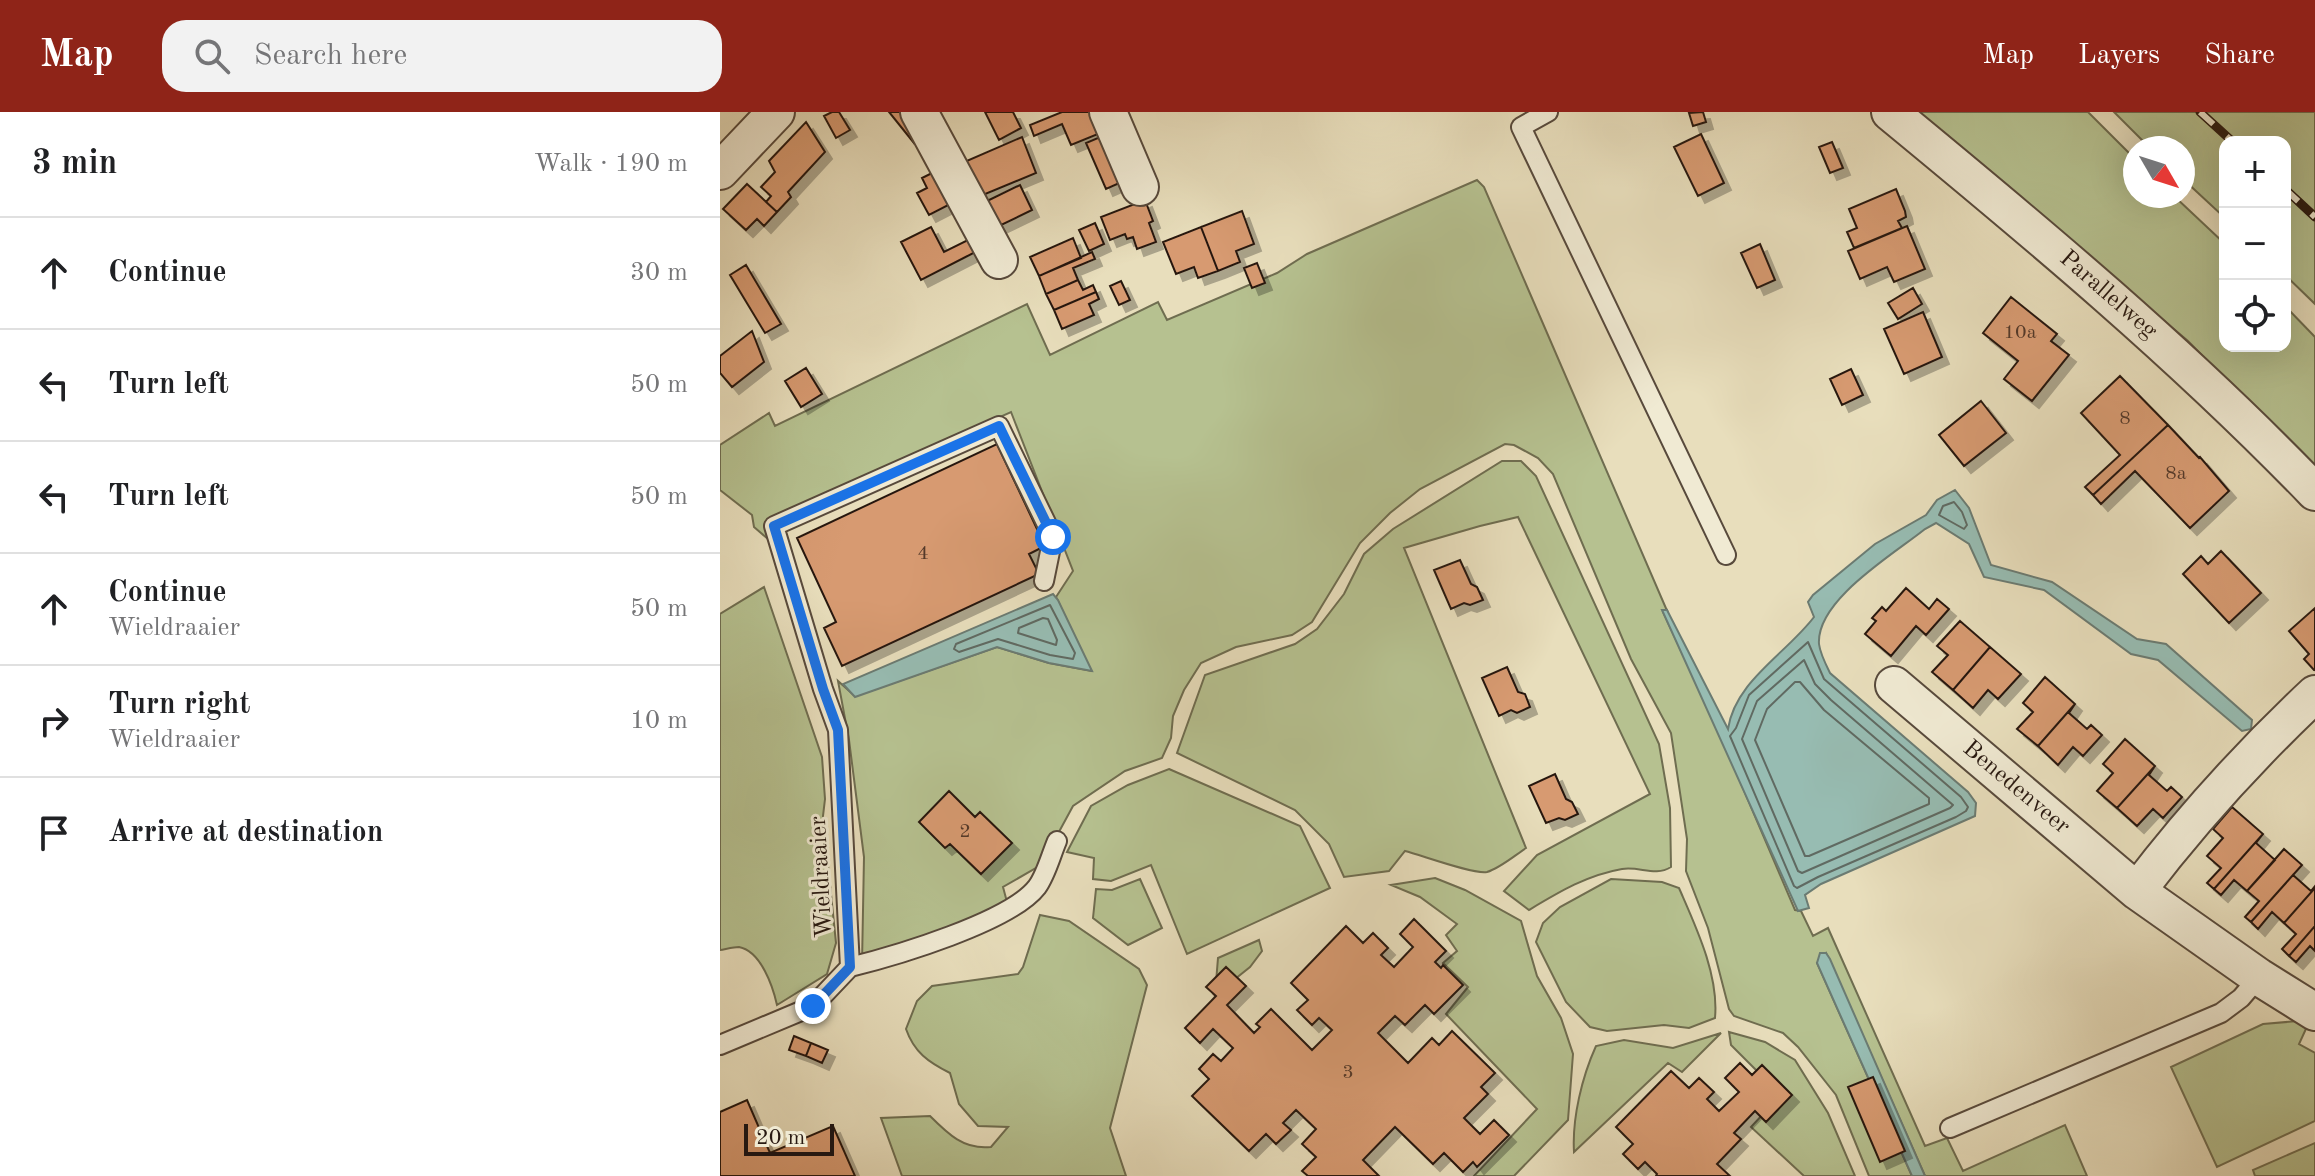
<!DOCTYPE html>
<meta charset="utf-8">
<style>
body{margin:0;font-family:"Old Standard TT",serif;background:#f2f2f2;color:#202124}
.controls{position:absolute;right:24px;top:24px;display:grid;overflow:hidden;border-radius:16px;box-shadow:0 8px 32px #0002}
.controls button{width:72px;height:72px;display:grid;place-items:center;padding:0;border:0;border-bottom:2px solid #e0e0e0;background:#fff;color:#202124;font:40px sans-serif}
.compass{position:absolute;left:1403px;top:24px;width:72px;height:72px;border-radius:50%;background:#fff;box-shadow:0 8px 32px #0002;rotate:129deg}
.scale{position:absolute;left:24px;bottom:20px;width:90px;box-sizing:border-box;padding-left:8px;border:4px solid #281911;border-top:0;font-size:22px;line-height:28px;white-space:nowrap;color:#281911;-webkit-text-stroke:6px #f0ead3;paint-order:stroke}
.stop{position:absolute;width:24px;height:24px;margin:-18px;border:6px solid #1a73e8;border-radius:50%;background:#fff}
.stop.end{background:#1a73e8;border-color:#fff;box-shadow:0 2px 8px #0008}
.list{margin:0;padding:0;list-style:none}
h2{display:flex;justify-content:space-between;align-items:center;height:104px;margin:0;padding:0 32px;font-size:34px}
h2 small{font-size:26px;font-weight:400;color:#757577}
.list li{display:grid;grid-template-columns:52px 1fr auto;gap:24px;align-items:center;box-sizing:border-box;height:112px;padding:0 32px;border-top:2px solid #e0e0e0}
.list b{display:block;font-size:30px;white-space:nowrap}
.list p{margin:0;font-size:26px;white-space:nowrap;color:#757577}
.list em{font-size:26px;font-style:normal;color:#757577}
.icon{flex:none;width:44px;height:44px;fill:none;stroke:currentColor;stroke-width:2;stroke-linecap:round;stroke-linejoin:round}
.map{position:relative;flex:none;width:1595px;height:1064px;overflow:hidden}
header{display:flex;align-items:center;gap:48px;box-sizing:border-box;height:112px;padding:0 40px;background:#8f2418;color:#fff}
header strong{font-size:38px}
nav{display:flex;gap:44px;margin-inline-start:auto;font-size:28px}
.search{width:560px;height:72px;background:#f2f2f2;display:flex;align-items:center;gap:20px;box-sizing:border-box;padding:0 28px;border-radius:24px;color:#757577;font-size:30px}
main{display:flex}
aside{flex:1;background:#fff}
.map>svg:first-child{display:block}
</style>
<header>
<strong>Map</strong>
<div class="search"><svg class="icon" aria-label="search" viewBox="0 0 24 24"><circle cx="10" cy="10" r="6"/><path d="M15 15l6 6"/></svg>Search here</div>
<nav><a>Map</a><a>Layers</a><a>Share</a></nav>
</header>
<main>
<aside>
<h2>3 min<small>Walk · 190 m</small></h2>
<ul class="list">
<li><svg class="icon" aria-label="ahead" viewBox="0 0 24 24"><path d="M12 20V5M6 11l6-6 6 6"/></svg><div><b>Continue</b></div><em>30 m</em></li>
<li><svg class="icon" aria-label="left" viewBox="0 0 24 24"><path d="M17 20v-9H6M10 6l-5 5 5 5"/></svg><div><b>Turn left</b></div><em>50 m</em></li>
<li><svg class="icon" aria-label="left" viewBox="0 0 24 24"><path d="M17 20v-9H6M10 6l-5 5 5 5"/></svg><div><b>Turn left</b></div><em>50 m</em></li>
<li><svg class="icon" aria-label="ahead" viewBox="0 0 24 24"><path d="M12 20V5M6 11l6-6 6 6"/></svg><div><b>Continue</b><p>Wieldraaier</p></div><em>50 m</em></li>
<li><svg class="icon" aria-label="right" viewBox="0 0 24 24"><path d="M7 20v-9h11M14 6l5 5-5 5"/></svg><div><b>Turn right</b><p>Wieldraaier</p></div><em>10 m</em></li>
<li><svg class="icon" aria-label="arrive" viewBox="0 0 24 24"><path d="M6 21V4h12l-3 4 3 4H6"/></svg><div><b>Arrive at destination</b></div></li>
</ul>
</aside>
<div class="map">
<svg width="1595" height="1064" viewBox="0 0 1595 1064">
<defs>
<filter id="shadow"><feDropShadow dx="7" dy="7" stdDeviation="0" flood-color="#0004"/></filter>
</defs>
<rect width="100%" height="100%" fill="#e8debc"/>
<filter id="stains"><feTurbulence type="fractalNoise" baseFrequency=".0025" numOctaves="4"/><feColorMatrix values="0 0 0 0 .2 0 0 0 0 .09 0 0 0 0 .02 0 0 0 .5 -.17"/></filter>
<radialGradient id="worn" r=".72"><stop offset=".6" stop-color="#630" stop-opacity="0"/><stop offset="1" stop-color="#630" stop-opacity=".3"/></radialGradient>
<path fill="#b6c190" stroke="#6f6d50" stroke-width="2" d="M1196 0H1368L1415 47V84H1454L1505 132V234H1565V194L1595 225V359L1468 229Z
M1394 0H1595V192L1565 163V30H1505V106L1463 67V36H1430Z
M757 68 764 75 948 501 947 498 943 500 1002 627 1075 798 1081 799 1093 824 1108 816 1205 1034 1227 1026 1243 1059 1345 1013 1367 1064H1205L1106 841 1097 851 1192 1064H1149L1116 983 1078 935 1063 921 1014 904 1009 897 988 816 966 759 967 727 951 621 911 547 833 362 818 346 794 333 785 332 700 377 670 401 640 431 592 510 572 523 516 535 481 551 464 578 453 604 451 626 442 646 405 659 353 694 321 753 283 775 287 790 249 812 142 852 144 745 129 628 118 569 135 584 277 535 329 551 371 559 336 485 353 459 291 300 64 401 48 427 34 415 32 403 0 378V333L49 301 55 314 307 192 330 243 438 190 447 208 557 161 587 142Z
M782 349H801L816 364 939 632 950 696 951 755C935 765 920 754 902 757 867 763 839 780 809 798L784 779 817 743 930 682 798 405 760 414 684 436 806 736C794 744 780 756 767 760 755 763 701 743 685 739L669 759 624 765 609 732 575 698 457 641 485 563 575 532 597 517 624 482 644 442 673 417Z
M44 475 102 645 105 687 103 704 116 831 107 862 57 893C53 875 41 839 19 835 14 835 6 837 0 838V502Z
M449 657 580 714 610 776 467 842 431 753 391 769 373 767 374 746 347 740 371 694 408 673Z
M715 766 745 778 801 809 817 864 841 906 853 942 848 1008 794 1064H754L817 997 726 902 748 875 723 851 737 839 726 823 737 812 700 785 671 773Z
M420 767 442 816 408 833 373 806 376 777 392 778Z
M891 767 942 770 959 776C976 815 999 863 995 906L969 916 944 913 887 919 870 915 846 890 816 830 823 811 840 795Z
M320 803 349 809 419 857 427 873 390 1016 406 1064H182L161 1006 210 1004C228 1022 244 1038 271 1035L288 1015 258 1014 239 992 230 961C208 950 194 940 186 917L197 889 212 874 298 862 303 855Z
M539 828 542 839 530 855 495 883 498 846Z
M1590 908 1579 932 1595 941V1009L1497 1055 1451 955 1543 912Z
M1009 920 1045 930 1075 948 1108 1001 1135 1064H1084L1031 1015 1061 983 1011 933Z
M1001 921 962 960 948 951 854 1040C852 1006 862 965 876 934L904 928 953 936Z
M1595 1031V1064H1535L1533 1058Z"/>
<path fill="#97bcb2" stroke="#6b7b72" stroke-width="2" d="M1235 378 1249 396 1271 453 1332 470 1417 527 1446 532 1532 608 1531 617 1522 619 1438 548 1411 542 1324 478 1264 465 1249 432 1216 411 1205 417C1174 442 1096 488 1099 532 1100 541 1106 553 1110 561L1248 680 1256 691 1255 704 1101 772 1085 783 1089 796 1078 799 942 498H947L1008 617C1015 569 1066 542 1094 505L1088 490 1093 483 1155 432 1206 403 1217 388Z
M333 482 338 488 372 559 329 551 277 535 135 585 123 572Z
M1100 841H1106L1110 847 1205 1064H1192L1097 851Z"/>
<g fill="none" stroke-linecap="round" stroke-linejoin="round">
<path stroke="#606a62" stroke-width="2" d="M1234 390 1242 400 1247 413 1244 417 1219 403 1223 394Z
M330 493 355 541 353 547 330 543 278 527 239 540 234 537 236 532Z
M323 506 328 507 337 528 336 533 298 521 299 516Z
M1088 530 1104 567 1241 685 1248 695 1246 699 1236 705 1098 765 1077 776 1074 774 1010 624 1016 616 1029 583Z
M1084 548 1095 572 1111 588 1233 693 1230 696 1082 761 1078 759 1022 627 1037 589Z
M1075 570H1080L1104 598 1209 686V692L1089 744H1085L1035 628 1047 597Z"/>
</g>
<path fill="#d79a71" stroke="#281911" stroke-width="2" filter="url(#shadow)" d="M112 0H119L130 18 116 26 104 4Z
M169 0H191L206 22 194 31Z
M265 0H293L301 16 279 28Z
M342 0H375L372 8 378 22 351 33 342 12 314 24 310 13Z
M983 0 986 10 973 14 969 1Z
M86 10 105 40 68 80 71 85 57 100 46 90 51 84 41 75 55 60 49 49Z
M981 22 1004 71 978 84 954 35Z
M385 23 404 69 386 77 366 31Z
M302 25 316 61 258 85 242 51Z
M1112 30 1123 56 1110 61 1099 35Z
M214 60 240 87 209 103 197 81 207 76 202 66Z
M27 72 57 100 44 114 37 107 26 118 3 97Z
M300 73 312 98 277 115 265 90Z
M1176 77 1185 99 1186 105 1178 109 1182 116 1134 136 1127 120 1137 116 1129 97Z
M425 88 433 109 429 111 436 130 417 137 413 125 407 127 405 122 390 128 381 105Z
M522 99 534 132 516 139 520 150 498 159 481 115Z
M375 111 384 132 369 139 359 118Z
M1187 114 1205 157 1174 170 1167 155 1140 167 1128 139Z
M211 115 224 140 258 123 265 135 201 168 181 130Z
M481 115 498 159 478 166 474 155 456 162 443 130Z
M353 126 361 146 319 164 310 145Z
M1040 132 1055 168 1037 176 1021 141Z
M372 140 375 147 353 156 358 168 326 182 319 164Z
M537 151 545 171 532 176 524 156Z
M26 153 61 212 45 221 10 163Z
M358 168 363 178 373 173 376 180 334 198 326 182Z
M401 169 410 188 399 193 390 174Z
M1193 176 1202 192 1178 207 1168 191Z
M376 180 379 187 369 192 374 203 342 217 334 198Z
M1291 185 1337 222 1331 229 1349 243 1312 289 1284 267 1298 249 1263 221Z
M1203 200 1222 245 1184 262 1164 217Z
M32 219 44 250 12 275 0 261V244Z
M86 256 102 282 81 295 65 269Z
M1131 257 1143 283 1122 293 1110 267Z
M1400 264 1448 313 1373 383 1365 375 1400 343 1361 301Z
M1261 289 1286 321 1244 354 1219 323Z
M1448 313 1479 346 1480 345 1509 379 1470 416 1415 359 1381 392 1373 383Z
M277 332 325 434 309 442 319 462 122 554 104 516 116 510 77 426Z
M1501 439 1541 481 1509 511 1463 462 1481 444 1488 452Z
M740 448 751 472 757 475 763 488 750 493 744 491 731 497 714 458Z
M1186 476 1209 497 1217 487 1229 497 1206 523 1196 514 1171 544 1145 522 1156 509 1152 506 1162 495 1166 499Z
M1595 496V558H1594L1584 547 1589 542 1569 519Z
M1240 509 1270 535 1233 578 1212 560 1228 543 1217 534Z
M1270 535 1301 562 1278 587 1268 578 1253 596 1233 578Z
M787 555 798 580 805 582 810 595 797 601 791 598 779 604 762 566Z
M1325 565 1355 592 1318 634 1297 617 1313 600 1303 591Z
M1355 592 1349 601 1367 617 1371 613 1382 623 1363 644 1353 635 1338 653 1318 634Z
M1405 627 1435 654 1397 696 1377 679 1393 661 1383 652Z
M1435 654 1429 663 1447 679 1451 675 1462 685 1443 706 1433 697 1417 714 1397 696Z
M835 662 846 687 852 690 858 702 845 708 839 706 826 711 809 674Z
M229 679 255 705 260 700 292 731 261 762 230 732 225 736 199 710Z
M1512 695 1543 722 1494 777 1487 771 1501 756 1487 744 1503 726 1493 717Z
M1543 722 1536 731 1555 748 1527 779 1514 768 1501 783 1494 777Z
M1564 737 1582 753 1531 810 1525 805 1539 789 1527 779Z
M1573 763 1591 779 1595 774V776L1564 811 1552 800 1538 817 1531 810Z
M1595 776V814L1569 844 1562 837 1576 822 1564 811Z
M694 807 726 839 715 850 721 856 723 853 743 873 714 902 705 893 685 913 675 904 658 921 688 951 712 926 719 933 732 919 775 961 761 975 768 982 744 1006 760 1022 774 1008 789 1023 757 1055 753 1050 743 1060 724 1041 713 1052 675 1015 643 1048 659 1064H588L582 1059 596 1045 582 1032 596 1017 576 998 563 1011 571 1018 556 1032 546 1022 529 1039 472 984 489 967 479 957 493 942 501 949 513 936 493 917 480 931 465 916 496 884 486 875 506 855 526 874 507 893 534 921 540 915 536 912 551 897 592 938 612 918 599 906 592 913 577 898 588 888 571 871 626 814 643 831 653 821 668 836 661 843 674 855 693 835 680 822Z
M1595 814V839L1590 834 1576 850 1569 844Z
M74 924 91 931 86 944 69 938Z
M91 931 108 938 102 951 86 944Z
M1020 951 1032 963 1042 953 1072 983 1046 1010 1035 999 1014 1021 1021 1027 997 1052 1010 1064H936L937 1062 925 1050 918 1057 903 1042 913 1032 896 1015 951 959 969 976 979 966 994 980 987 987 999 999 1019 980 1005 966Z
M1153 965 1185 1039 1160 1050 1128 975Z
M27 988 50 1041 113 1014 135 1064H0V1000Z"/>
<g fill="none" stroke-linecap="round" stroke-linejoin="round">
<g stroke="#584a3c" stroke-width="22">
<path id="service" d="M828 0 801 15 1006 443
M130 855C175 844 290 810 317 775 326 763 331 743 337 729
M0 933 93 894 130 855 118 618 103 577 54 414 279 314 333 425 324 469
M1230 1016 1501 901 1521 886 1539 865"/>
</g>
<g stroke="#584a3c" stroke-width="40">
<path id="minor" d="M199 0 279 148
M388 0 420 75
M1170 0C1317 121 1462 242 1595 380
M0 59 56 0
M1174 573 1417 779 1539 865 1595 900
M1417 779C1471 708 1530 643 1595 582"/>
</g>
<use href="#service" stroke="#f0ead3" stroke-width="18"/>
<use href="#minor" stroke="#f0ead3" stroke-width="36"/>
<g stroke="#281911" stroke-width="9">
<path id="rail" d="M1480 0 1513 30
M1565 77 1595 105"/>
</g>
<use href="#rail" stroke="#f0ead3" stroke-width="6" stroke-dasharray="18" stroke-linecap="butt"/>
</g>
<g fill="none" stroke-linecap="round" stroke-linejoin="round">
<path stroke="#1a73e8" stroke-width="10" d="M93 894 130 855 118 618 103 577 54 414 279 314 333 425"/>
</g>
<g text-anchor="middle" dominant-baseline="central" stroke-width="6" stroke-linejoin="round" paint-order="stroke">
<g font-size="20" fill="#543929">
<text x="1300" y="221">10a</text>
<text x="1405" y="307">8</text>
<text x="1456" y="362">8a</text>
<text x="203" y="442">4</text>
<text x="245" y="720">2</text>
<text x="628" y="961">3</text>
</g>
<g font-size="24" fill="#281911" stroke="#f0ead3">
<text transform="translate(1388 183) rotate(41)">Parallelweg</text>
<text transform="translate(1296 676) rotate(40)">Benedenveer</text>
<text transform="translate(102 765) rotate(-93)">Wieldraaier</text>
</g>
</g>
<rect width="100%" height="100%" filter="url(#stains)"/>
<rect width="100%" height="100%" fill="url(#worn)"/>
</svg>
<div class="controls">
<button>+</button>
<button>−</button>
<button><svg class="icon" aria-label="locate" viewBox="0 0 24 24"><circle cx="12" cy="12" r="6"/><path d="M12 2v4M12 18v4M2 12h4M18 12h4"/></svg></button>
</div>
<svg class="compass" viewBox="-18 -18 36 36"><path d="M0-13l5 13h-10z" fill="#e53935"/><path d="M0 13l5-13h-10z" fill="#757577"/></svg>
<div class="scale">20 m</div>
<div class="stop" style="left:333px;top:425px"></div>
<div class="stop end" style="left:93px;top:894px"></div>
</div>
</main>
